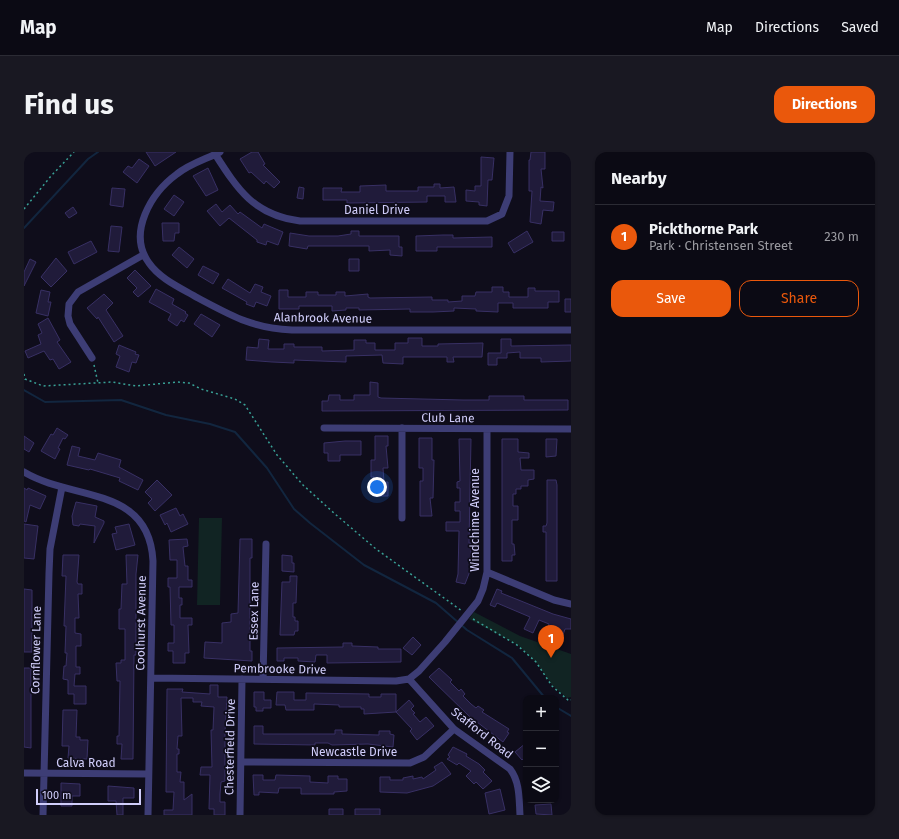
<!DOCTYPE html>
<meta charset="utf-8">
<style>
body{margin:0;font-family:"Fira Sans",sans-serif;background:#191822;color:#f1f3f6}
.controls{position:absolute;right:12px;bottom:12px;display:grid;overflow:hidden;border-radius:8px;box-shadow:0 1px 3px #0004}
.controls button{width:36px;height:36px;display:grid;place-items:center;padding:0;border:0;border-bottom:1px solid #2b2b34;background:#0b0a14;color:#f1f3f6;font:20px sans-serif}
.scale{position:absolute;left:12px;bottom:10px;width:105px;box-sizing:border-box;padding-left:4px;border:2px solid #d0cdfa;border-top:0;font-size:11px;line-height:14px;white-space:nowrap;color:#d0cdfa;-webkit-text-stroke:3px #0f0d1b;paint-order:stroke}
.you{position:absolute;left:353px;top:335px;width:14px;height:14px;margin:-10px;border:3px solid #fff;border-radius:50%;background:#1a73e8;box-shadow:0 0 0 6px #1a73e833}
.badge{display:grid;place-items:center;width:26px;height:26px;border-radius:50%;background:#ea580c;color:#fff;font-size:13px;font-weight:700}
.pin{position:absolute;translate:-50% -33px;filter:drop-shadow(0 1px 2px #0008)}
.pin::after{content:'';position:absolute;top:21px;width:14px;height:12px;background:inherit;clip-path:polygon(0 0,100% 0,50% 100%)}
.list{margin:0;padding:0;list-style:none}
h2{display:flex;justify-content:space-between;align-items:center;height:52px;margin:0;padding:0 16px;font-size:17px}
h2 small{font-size:13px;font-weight:400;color:#9a9aa0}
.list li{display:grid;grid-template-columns:26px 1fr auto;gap:12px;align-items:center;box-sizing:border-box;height:64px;padding:0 16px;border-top:1px solid #2b2b34}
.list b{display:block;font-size:15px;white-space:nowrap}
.list p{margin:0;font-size:13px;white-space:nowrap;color:#9a9aa0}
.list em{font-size:13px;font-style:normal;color:#9a9aa0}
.actions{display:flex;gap:8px;padding:12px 16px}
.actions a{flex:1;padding:9px 0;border:1px solid #ea580c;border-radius:12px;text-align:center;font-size:14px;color:#ea580c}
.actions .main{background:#ea580c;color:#fff}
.icon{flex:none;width:22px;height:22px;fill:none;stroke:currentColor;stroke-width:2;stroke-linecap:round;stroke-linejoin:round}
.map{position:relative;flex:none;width:547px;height:663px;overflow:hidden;border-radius:12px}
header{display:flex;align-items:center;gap:24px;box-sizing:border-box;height:56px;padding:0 20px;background:#0b0a14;border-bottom:1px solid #2b2b34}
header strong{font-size:19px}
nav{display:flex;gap:22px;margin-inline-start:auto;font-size:14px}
.intro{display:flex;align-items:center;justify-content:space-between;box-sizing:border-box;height:96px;padding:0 24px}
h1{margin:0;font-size:28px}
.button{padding:10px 18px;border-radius:12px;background:#ea580c;color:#fff;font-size:14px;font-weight:700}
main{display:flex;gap:24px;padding:0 24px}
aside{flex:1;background:#0b0a14;border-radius:12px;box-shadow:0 1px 3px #0004}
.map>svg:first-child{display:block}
</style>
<header>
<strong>Map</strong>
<nav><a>Map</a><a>Directions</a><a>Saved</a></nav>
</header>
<div class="intro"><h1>Find us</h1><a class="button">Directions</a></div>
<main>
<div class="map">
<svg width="547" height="663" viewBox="0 0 547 663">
<rect width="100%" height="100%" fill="#0f0d1b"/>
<path fill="#112423" d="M175 366H198L196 453H173Z
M450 460 496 484 547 502V545L543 546 528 533 512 510 494 493 445 467Z"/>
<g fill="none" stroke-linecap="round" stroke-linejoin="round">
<path stroke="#12263f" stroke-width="2" d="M0 76 64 7 74 0
M0 238 21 250 97 248 142 263 186 272 211 280 243 316 270 357 286 371 340 413 412 451 443 478 488 506 521 546
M532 555 547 564"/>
</g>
<path fill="#201b3a" stroke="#383064" d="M122 0H152L131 14Z
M228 0H234L241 12 239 13 256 30 250 36 242 29 240 32 227 20 225 21 216 7Z
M507 0H521V17H517L519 36 517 35 516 49 530 50 529 59 519 58 517 72 506 70 508 39H505V8H506Z
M457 5 470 6 468 28H464L463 54 455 53V50L442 49V38L451 39V34H457Z
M115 7 125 14 113 31 99 20 104 14 108 16Z
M184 16 194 38 182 44 169 24Z
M410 32H416V36L430 35 432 50H421V44H403V50L323 51V48H299V36H318L317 40H336V34L362 33V39H394V35H410Z
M275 35 280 36 279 47 273 46Z
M88 36 101 37 99 55 86 53Z
M150 43 160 50 150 64 140 57Z
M192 52 198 60 206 53 214 62 216 60 238 76 240 72 259 80 254 93 243 89 242 93 233 90V88L205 66 196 74 183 59Z
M49 55 53 61 45 66 41 61Z
M138 71H155V81H151L150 89H139Z
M87 74 98 75 95 100 84 99Z
M327 79H335V84H375V95H378V104L366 103V98L345 99V94H284L283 97 265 94 266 81 285 84H314L327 82Z
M503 79 509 90 490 101 484 91Z
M528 80H540V89H528Z
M419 83H429V86L468 85V95H413V99H392V84Z
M67 89 73 100 50 112 44 100Z
M155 95 170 107 163 116 148 103Z
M32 106 43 119 27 135 17 125Z
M6 107 12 110 0 134V120Z
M325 107H335V119H325Z
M179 114 195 122 189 132 174 123Z
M111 118 127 134 114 145 109 140 113 136 103 126Z
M204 127 226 141 231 132 239 135 237 140 247 144 243 154 232 150 230 155 222 152 223 150 198 136Z
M468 135H479V140H485V145H504V136H511V139H535V150H524V156H489V151H474V160L452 159V157L430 156V159L409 160H386V157L335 158V156H322V158L308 159V154H275V157H255V138H264V145H282V140H294V143H312V140H321V144L344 142V145L346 146 408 145V148H424V150L438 149V144H451L452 140H468Z
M132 137 150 147 148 152 162 160 161 161 164 163 160 170 157 168 153 174 144 168 147 162 125 150Z
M17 138 26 140 24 150H27L24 164 12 161Z
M80 142 89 151 82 158 99 184 90 190 74 165 73 167 63 156Z
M541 147H547V160H541Z
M177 162 196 173 188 185 170 172Z
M24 166 36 188 33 190 47 210 37 216 35 217 29 207 26 208 20 199 4 206 1 199 17 192 14 183 18 181 14 172Z
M384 186H398V194H414V192L459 191 458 205H429L430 210H423V205H379V212L359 211 358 203 322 204V210L270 208V211L248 210 222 208 223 195 234 196 235 187 245 188 244 197H260V192H270V195H298V199L330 198V188H342V191H351V198H371V191H384Z
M477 187H487V194L547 193V209L517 210V206H496V200L483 201V206H473V213H464V201H477Z
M95 193 112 200 111 202 115 203 112 211 108 210 105 220 92 215 96 204 92 202Z
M346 230 354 231V245L357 246 439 248H465V244H500V248H544V258L298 259V249H304L305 243H316V248H330V243H346Z
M33 276 44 283 41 287 39 286 34 296 36 297 31 307 17 299 27 282 29 283Z
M0 284 10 291 5 300 0 297Z
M351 284H364V294H362L364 316H359L360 330H364V344H350V325H347V308H351Z
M395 286H408V308H410L409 346H406L408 364H396V329H399V316H395Z
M435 287H447L445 391H447V411L445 419H446L441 432 432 430 434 422 435 379H422V370H436V359H431V350H436V336H433V330L436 329Z
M478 287H494V300L505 301V306H496L497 318H510V327L504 328V334H497V337H492V342H489V354H494V368H488V392H490L491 403H488V409H478Z
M522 287H533L532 304 522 305Z
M321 289H337V303H316V309H304V301H300V291Z
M48 294 56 296 54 304 71 308 74 301 97 308 95 315 119 328 114 338 95 329 96 326 66 317 65 318 43 313Z
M133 328 148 343 131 359 124 351 128 347 121 340Z
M523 328H532L533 333V429H522V380H519V374H522L523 371Z
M0 336 3 338 4 336 22 344 16 357 6 353 2 370 0 369Z
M52 350 73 354 71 365 80 369V371L70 391 71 374 56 372 55 374 49 373 48 364Z
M152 356 156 364 159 362 164 372 147 380 143 371 141 373 136 363Z
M0 372 14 374 10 407 0 406Z
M105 372 111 393 92 398 88 382 93 381 91 375Z
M163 387 164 394 159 395 161 414H164V428H168V435H155V446H158V453H156V466H168V473H164L165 501H161V511H149V499H144V491H150V473H147L146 435H144V426H153V408H146L145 388Z
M216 387H228V406H226V499H228V509L180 506 181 490 198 491V471L207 470V462L214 461Z
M39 403H55L53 430 54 432H58V442H54L55 466H51V481L57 482V494H52V515H56V522H51L50 534H62V552H50V542H44V528L39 527 40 514H42L43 501H41L42 474H40L42 424H38Z
M102 403H114L112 422V503H110L109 607H97L98 592H93V584H95L96 529H93L92 511H97V508H101V477H95V457H97L98 432H103Z
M258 403 268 404V411H270V420L258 419Z
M266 424H273L272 451H269V465H271V469H274V479H271L270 483H256L258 430H266Z
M0 437 8 438V500H0Z
M473 437 478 439 477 441 497 449 529 462 547 467V477H541L538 486 533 484 535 479 524 475 525 472 515 468 509 481 500 477 506 465 473 451 471 455 466 453Z
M389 485 397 493 388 503 379 496Z
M319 491H328V494L354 495V497H377V510L303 511V503H292L291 510 274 509V506H260V509H253V496L319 495Z
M0 516H7V596L0 595Z
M415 516 428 528 426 530 435 539 437 537 441 542 439 544 447 552 452 556 454 554 460 558 458 560 485 577 483 580 485 581 479 590 453 570 445 566 446 565 405 525Z
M186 533H194V545H203L201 580V629L197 630 196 642V650H201V663H190V657H185L186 623H176L177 615H188L187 578H189L190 555 177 554 178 550H169V546H157L158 584H154L153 597H155V602H153V620H157L156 630H160V648L168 642V663H140V658H149L150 640H142L143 537H159L158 540 186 542Z
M230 540H240V548H247V556H239V559H232V555H230Z
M253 540H270V548H282V541L345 542V545H357V542H372V560L340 562V557H337V555H315V553L290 552V558H262L261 553H252Z
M385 548 390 554 387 557 391 561 389 562 396 570 402 565 410 574 393 588 386 579 388 577 372 560Z
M39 558H53L52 585H56V588H64L63 607 44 606 45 594H38Z
M230 574H239V582H311V578H318V582L355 583V579H366V582L370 583 369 595 344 592 308 593 304 591H291V593L230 592Z
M502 591V604L498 608 491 600Z
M429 595 443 602 442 604 455 612 461 618 459 620 468 629 459 637 452 630 450 632 442 624 447 619 435 611 433 613 423 607 426 605 424 603Z
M418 610 427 622 409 634 383 641 356 640V625H366V628H379V626L389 624V627L398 625 399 627 412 618 410 615Z
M229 623H239V628H251L252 623 286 624V630L304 631V624H314V627H323V639L310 640V642H277V636H255L254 641 235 640V643H230Z
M37 631 56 632V644H48V654H37Z
M84 634 110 636V646H99V663H93L92 649H84Z
M476 637 481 658 465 662 461 641Z
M527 652 528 663 512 662 511 653Z
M305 657H319V663H305Z
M331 657H356V663H331Z"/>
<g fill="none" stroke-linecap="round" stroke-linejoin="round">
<path stroke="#39a196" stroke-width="1.5" stroke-dasharray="2 3" stroke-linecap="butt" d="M0 57 27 24 50 0
M70 213 74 231
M0 222 1 227 19 234 88 230 112 234 153 230 165 231 177 237 211 247 221 253 253 303 279 333 311 362 352 397 438 459
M449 467 493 493 512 510 528 534 545 549 547 548"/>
<path stroke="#3d3d75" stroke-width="7" d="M196 0C182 7 165 12 153 22 127 41 103 81 125 111 136 127 157 136 174 146 208 164 228 176 268 178H547
M191 2C214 38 230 63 276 69H463L478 62 485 44 486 0
M68 206 46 172 44 164 45 152 54 140 119 103
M300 276 547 277
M0 320C48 349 125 333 129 409L124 663
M378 366V276
M463 420 530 448 547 452
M127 526 372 529 385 527 395 519 421 490 454 449 459 437 463 420V277
M239 527 242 392
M385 527 430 577 486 617C496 630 495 647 496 663
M218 610 386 611 400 605 430 577
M0 621 124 622
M19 663 25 421 26 397 38 335
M216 663 218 527"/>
</g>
<g text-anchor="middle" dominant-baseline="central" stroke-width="3.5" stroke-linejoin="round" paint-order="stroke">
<g font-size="12" fill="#d0cdfa" stroke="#0f0d1b">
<text x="353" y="58">Daniel Drive</text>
<text transform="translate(299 166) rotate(1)">Alanbrook Avenue</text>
<text transform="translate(424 266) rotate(1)">Club Lane</text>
<text transform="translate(451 368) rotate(-90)">Windchime Avenue</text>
<text transform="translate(230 459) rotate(-89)">Essex Lane</text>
<text transform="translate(117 471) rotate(-89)">Coolhurst Avenue</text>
<text transform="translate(12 498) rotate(-89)">Cornflower Lane</text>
<text transform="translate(256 517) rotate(1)">Pembrooke Drive</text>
<text transform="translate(458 581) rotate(38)">Stafford Road</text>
<text transform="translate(206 595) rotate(-89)">Chesterfield Drive</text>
<text x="330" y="600">Newcastle Drive</text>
<text x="62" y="611">Calva Road</text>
</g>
</g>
</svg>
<div class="controls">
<button>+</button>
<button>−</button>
<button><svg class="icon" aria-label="layers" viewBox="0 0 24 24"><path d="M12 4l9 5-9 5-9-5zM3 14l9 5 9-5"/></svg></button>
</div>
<div class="scale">100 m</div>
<div class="you"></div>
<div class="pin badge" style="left:527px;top:506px">1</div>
</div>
<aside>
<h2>Nearby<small></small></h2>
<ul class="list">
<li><span class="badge">1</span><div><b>Pickthorne Park</b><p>Park · Christensen Street</p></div><em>230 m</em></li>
</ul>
<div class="actions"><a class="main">Save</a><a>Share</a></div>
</aside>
</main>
